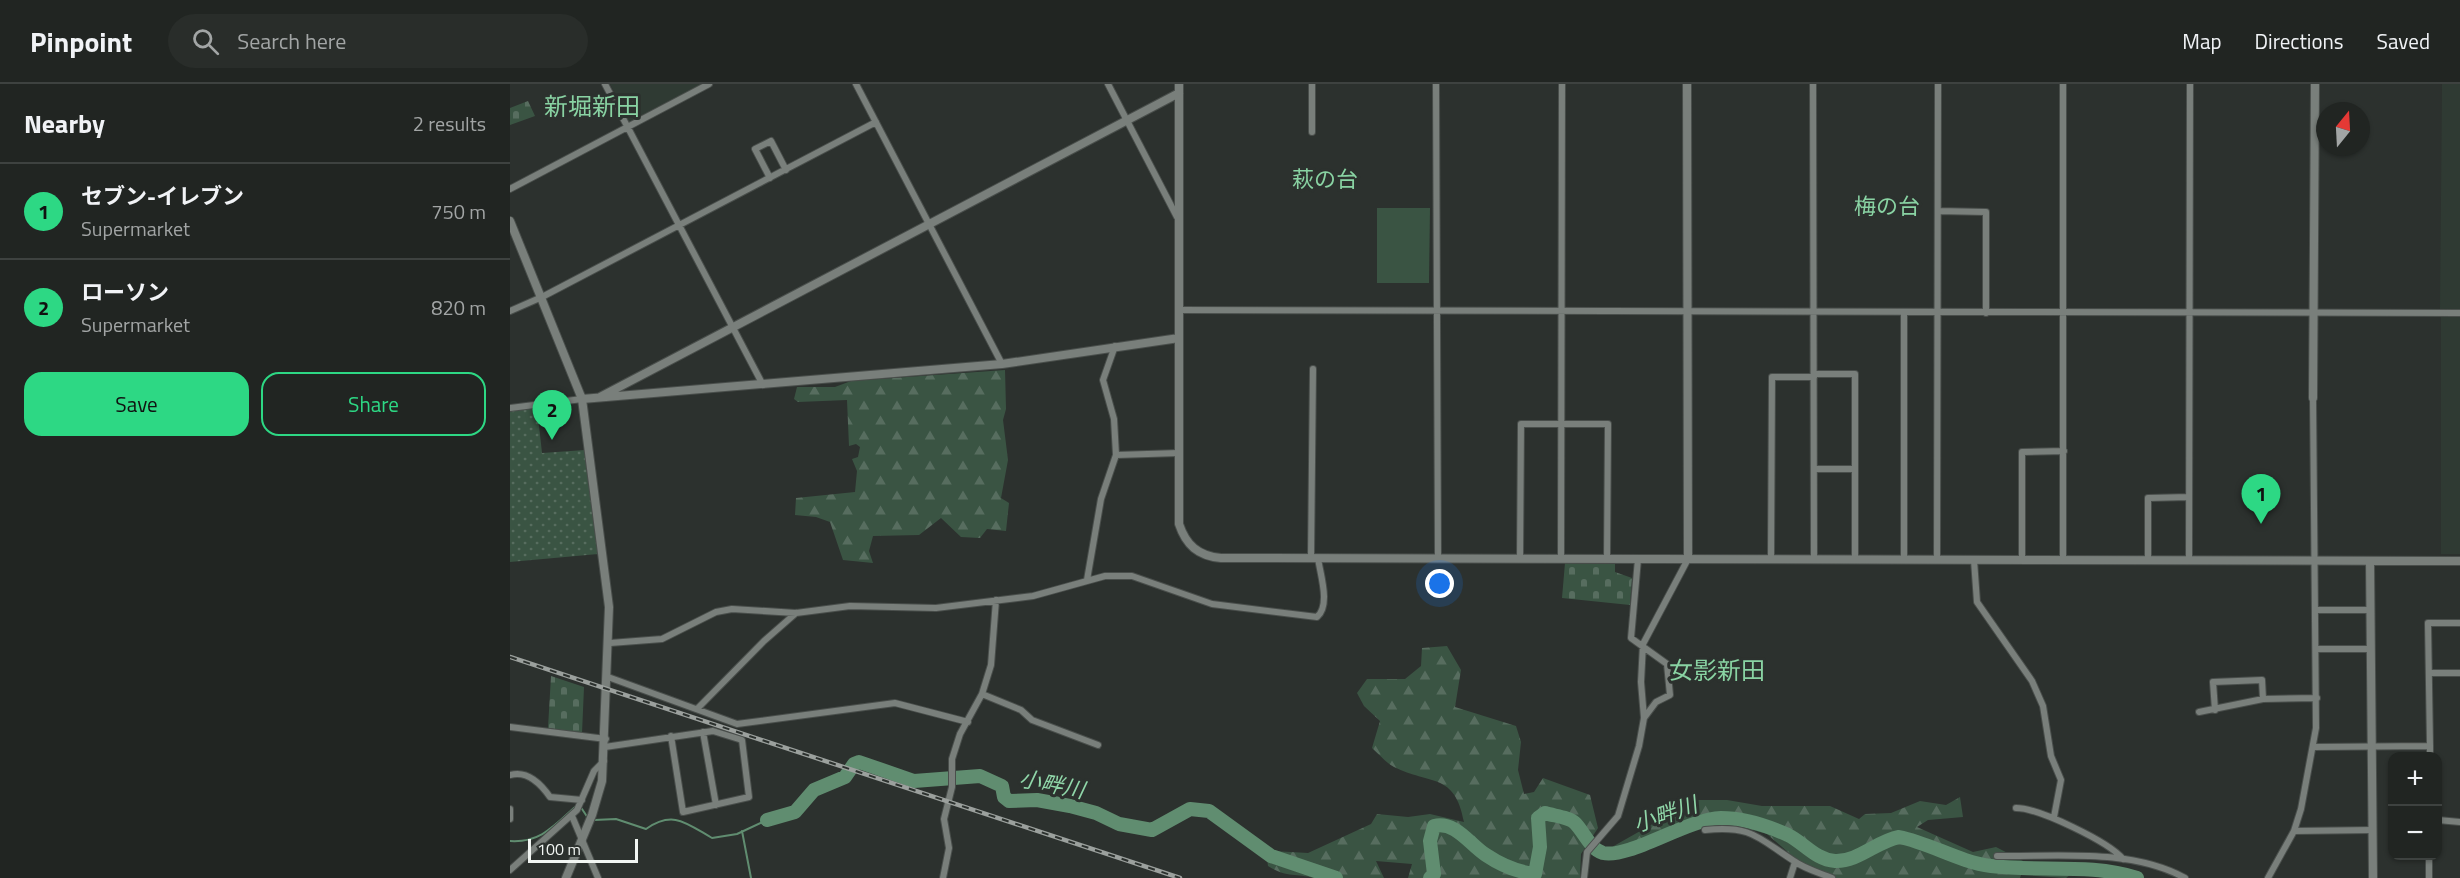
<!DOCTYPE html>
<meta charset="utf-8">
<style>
body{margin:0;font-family:"Titillium Web","Noto Sans JP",sans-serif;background:#292d2a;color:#f1f3f6}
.controls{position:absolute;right:18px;bottom:18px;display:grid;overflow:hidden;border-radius:12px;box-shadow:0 2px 4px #0004}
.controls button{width:54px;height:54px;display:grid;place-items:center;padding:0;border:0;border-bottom:2px solid #3e4240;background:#212522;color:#f1f3f6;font:30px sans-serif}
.compass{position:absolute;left:1806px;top:18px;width:54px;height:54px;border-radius:50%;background:#212522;box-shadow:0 2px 4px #0004;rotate:18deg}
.scale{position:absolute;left:18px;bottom:15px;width:110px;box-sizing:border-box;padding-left:6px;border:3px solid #f2f6f3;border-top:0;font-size:16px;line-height:21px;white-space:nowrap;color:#f2f6f3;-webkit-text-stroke:4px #2c312e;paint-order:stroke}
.you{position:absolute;left:930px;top:500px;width:21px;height:21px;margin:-15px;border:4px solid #fff;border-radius:50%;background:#1a73e8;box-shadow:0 0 0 9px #1a73e833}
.badge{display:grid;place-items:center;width:39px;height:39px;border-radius:50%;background:#2dd884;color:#111;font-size:20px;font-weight:700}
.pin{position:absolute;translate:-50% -50px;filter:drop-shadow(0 2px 3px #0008)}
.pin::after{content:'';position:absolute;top:32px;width:21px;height:18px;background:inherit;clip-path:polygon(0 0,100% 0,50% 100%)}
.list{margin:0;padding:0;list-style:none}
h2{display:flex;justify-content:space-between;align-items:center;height:78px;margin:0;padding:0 24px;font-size:26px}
h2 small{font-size:20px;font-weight:400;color:#a2a5a5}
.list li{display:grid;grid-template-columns:39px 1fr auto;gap:18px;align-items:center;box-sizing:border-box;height:96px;padding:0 24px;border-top:2px solid #3e4240}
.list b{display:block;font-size:22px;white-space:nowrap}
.list p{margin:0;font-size:20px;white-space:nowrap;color:#a2a5a5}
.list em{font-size:20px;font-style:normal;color:#a2a5a5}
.actions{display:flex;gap:12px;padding:18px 24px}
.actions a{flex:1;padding:14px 0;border:2px solid #2dd884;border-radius:18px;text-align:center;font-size:21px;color:#2dd884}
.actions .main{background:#2dd884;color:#111}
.icon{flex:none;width:33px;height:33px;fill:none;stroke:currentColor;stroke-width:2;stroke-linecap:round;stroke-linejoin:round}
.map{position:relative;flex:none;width:1950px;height:794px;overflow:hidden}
header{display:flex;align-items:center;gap:36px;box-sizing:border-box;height:84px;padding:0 30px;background:#212522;border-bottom:2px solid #3e4240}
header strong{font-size:28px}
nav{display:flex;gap:33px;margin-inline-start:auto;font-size:21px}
.search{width:420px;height:54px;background:#292d2a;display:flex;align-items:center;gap:15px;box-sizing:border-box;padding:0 21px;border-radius:33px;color:#a2a5a5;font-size:22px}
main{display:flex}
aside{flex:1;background:#212522}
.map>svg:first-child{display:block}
</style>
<header>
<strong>Pinpoint</strong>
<div class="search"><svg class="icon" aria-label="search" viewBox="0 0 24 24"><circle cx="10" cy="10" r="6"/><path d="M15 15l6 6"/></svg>Search here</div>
<nav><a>Map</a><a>Directions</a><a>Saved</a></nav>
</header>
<main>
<aside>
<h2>Nearby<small>2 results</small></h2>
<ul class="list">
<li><span class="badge">1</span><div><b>セブン-イレブン</b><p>Supermarket</p></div><em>750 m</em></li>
<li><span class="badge">2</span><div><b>ローソン</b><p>Supermarket</p></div><em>820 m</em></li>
</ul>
<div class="actions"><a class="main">Save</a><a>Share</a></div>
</aside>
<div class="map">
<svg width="1950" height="794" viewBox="0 0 1950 794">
<defs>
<pattern id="grass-dots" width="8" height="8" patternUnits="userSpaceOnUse" patternTransform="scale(1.5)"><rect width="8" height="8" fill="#3a5443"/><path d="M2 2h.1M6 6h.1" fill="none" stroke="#576d5f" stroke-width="1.8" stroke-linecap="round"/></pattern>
<pattern id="forest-firs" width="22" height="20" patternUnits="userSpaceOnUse" patternTransform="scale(1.5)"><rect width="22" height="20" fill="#3a5443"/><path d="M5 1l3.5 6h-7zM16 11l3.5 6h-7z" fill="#576d5f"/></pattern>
<pattern id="cemetery-stones" width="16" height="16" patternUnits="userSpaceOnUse" patternTransform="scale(1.5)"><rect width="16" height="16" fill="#3a5443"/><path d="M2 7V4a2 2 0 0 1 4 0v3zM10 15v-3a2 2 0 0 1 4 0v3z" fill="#576d5f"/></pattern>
</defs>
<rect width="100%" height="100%" fill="#2c312e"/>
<path fill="#2f3a33" d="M100 0H191L119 38Z
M1932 0H1950V225H1930Z
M1931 231H1950V470H1931Z"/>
<path fill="url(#grass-dots)" d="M27 323 32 369 75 366 88 470 0 478V326Z"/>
<path fill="url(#forest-firs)" d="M495 286 496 325 493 336 498 376 491 414 499 419 496 447 477 445 470 454 451 453 431 434 409 451 363 452 359 467 363 479 333 476 320 438 306 433 285 431 286 414 345 408 347 387 342 375 348 373 350 363 346 360 339 362 337 316 288 318 284 315 287 303H325L341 297Z
M937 562 951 586 945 623 1006 642 1011 658 1008 686 1014 710 1024 708 1033 694 1080 711 1088 744 1071 770 1070 794H898L902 780 866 777 874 794H804C786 789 777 794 758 782L757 775 763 767 798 769 861 740 867 730 898 733 920 730 954 738C945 688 920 701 884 683 876 679 869 670 862 664L870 637 854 622 847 609 857 595H895L911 582 912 564Z
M1450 713 1453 733 1418 736 1407 743 1463 768 1486 763 1515 778 1572 781 1556 794 1511 791 1510 794H1321L1287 776 1257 750 1217 739 1155 747 1126 759 1102 763 1185 716H1217L1252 722H1320L1349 735 1355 730 1381 729 1410 717 1436 721Z"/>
<path fill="url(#cemetery-stones)" d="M18 17 25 32 0 41V24Z
M1055 479 1105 480V488L1122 494 1120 521 1052 514Z
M41 592 74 603 72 649 38 644Z"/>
<path fill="#3a5443" d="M867 124H920L919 199H867Z"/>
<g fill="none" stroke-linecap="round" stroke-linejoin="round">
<path stroke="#608d70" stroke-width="2" d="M84 736 106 735 136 745C163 726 176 739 202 754L227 750 257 736
M232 747 241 794
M0 757C30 759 44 742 65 723L72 725 78 734"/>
<path stroke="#608d70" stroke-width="14" d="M257 736 285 728 304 706 335 693 344 680 349 678 404 697 470 692 492 702 494 713 499 717 527 716 560 722 586 729 609 740 642 746 680 725 699 727 761 772 826 794
M920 794 924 790 920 757 924 742C946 737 959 760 976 771 991 781 1007 788 1025 790L1030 763 1028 734 1035 729C1044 732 1059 733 1065 739 1074 748 1080 765 1093 769 1119 775 1177 735 1211 734 1233 734 1258 742 1278 751 1294 759 1306 776 1325 777 1348 778 1367 757 1389 753 1420 759 1449 778 1481 782 1529 788 1581 779 1627 794"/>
<g stroke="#494e4b" stroke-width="8">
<path id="street" d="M95 0 253 301
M346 0 492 280
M598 0 667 133
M802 0V48
M926 0 928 474
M1303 0 1304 475
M1553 0V476
M260 94 245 65 261 57 276 86
M0 105 199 0
M1428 127 1476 128V229
M669 226 1950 229
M0 227 32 213 366 38
M1304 290H1345V475
M0 324 72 315
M606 371 669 369
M1305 385H1344
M801 474 803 285
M1010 475 1011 340H1098L1097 475
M1051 475 1052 0
M1128 475 1121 554 1157 580 1160 611 1146 618 1134 634
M1261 475 1262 293H1304
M1394 475V229
M1427 476 1428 0
M1464 476 1467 518 1522 597 1533 622 1541 672 1551 696 1544 733
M1512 476V368L1554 367
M1638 476V414L1679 413
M1679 476 1680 0
M577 496 591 415 606 371 604 335 593 296 605 262
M1806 526H1860
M100 559 152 555 206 528 222 525 286 529 340 522 426 524 523 512 595 492H622L702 520 807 533C821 521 810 490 808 474
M1806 565H1861
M1919 589H1950
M98 593 227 640 385 619 458 638
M472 610 511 626 522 636 588 661
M187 625 254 557 286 529
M1705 626 1703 598 1752 596 1753 615
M1689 628 1753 615 1807 614
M0 643 96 655
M193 648 206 721
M1920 662 1918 539H1950
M95 663 203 647 232 656 239 713 173 728 161 652
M1804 663 1920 662V672
M0 691C17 686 31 700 40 713L72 716
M1506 724C1529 724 1599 758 1613 775
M0 725V735
M62 732 88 794
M1928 736 1950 738
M1195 746C1242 741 1248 754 1284 777 1295 785 1310 789 1322 794
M1784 747 1863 746
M1487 772C1547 773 1620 764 1675 794
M1919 772V794
M0 786 67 726 84 687 94 677
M433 794 439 764 434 735 442 703V675L450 650 472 610 481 581 486 516
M1074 794 1077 768 1108 732 1129 662 1134 634 1131 598 1133 560 1178 475
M1280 794 1285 778
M1758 794 1784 747 1791 725 1806 644 1803 314"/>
</g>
<g stroke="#494e4b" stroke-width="10">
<path id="secondary" d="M669 0V440C676 461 688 472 711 474L1950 477
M1177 0 1178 475
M0 137 72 315 99 523 92 697 82 731 56 794
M90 313 669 9
M1803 314 1805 0
M72 315 492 280 669 254
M1860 477 1863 794"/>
</g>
<use href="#street" stroke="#797f7b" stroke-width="6"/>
<use href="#secondary" stroke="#797f7b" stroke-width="8"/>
<g stroke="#9ba09d" stroke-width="4.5">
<path id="rail" d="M0 573 670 794"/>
</g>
<use href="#rail" stroke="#2c312e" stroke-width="2" stroke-dasharray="7" stroke-linecap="butt"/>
</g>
<g text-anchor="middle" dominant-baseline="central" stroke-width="6" stroke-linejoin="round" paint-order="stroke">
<g font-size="22" fill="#89d3a3" stroke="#2c312e">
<text x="815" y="95">萩の台</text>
<text x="1377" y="122">梅の台</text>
</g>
<g font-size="22" font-style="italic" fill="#90d7a9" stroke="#2c312e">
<text transform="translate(542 700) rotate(11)">小畔川</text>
<text transform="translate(1155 730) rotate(-19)">小畔川</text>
</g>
<g font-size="24" fill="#89d3a3" stroke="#2c312e">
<text x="82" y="22">新堀新田</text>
<text x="1207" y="586">女影新田</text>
</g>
</g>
</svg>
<div class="controls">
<button>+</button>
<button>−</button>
</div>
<svg class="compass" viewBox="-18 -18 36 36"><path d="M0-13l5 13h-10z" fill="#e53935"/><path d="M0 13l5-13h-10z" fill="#a2a5a5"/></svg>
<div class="scale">100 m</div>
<div class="you"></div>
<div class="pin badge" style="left:1751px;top:440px">1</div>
<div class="pin badge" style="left:42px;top:356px">2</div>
</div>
</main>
